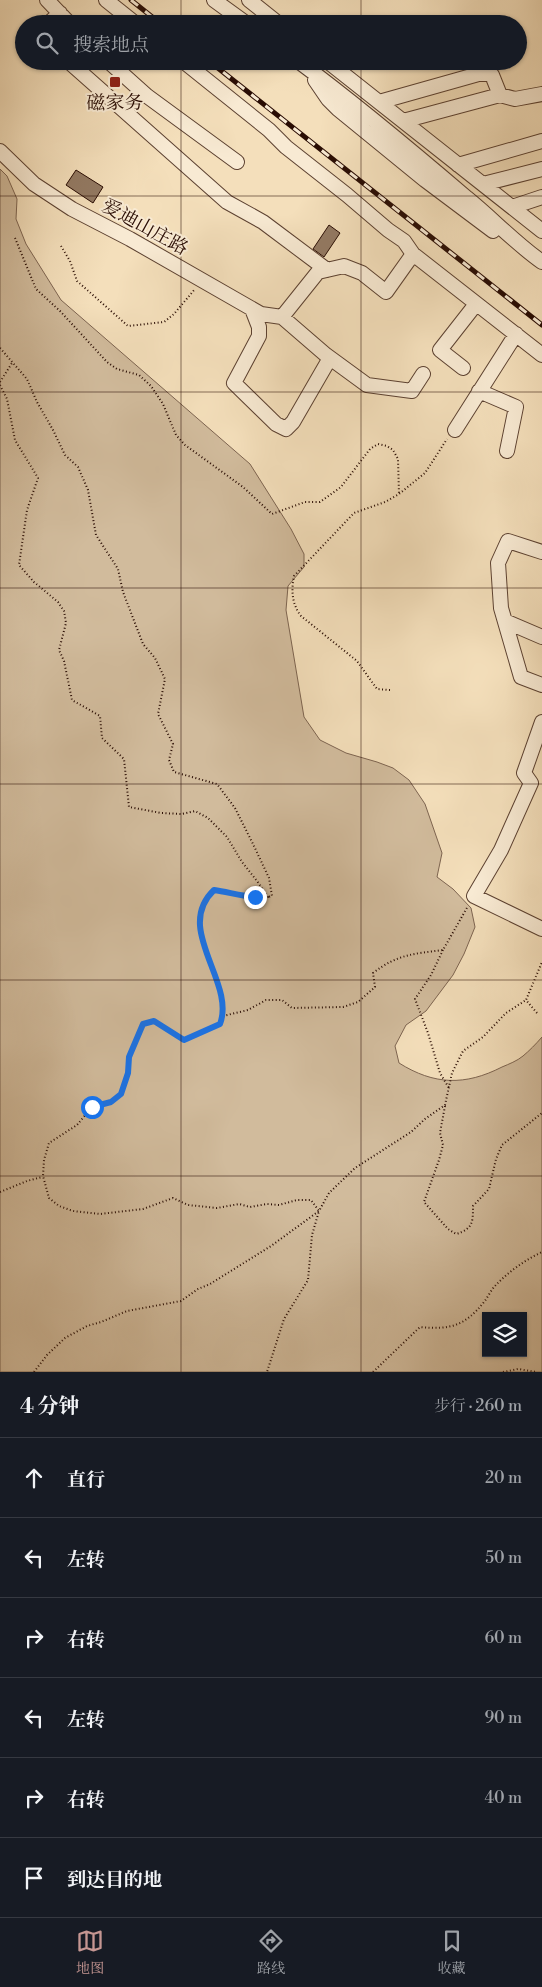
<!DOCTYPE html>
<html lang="zh">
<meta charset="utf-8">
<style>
body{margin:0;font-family:"Libre Bodoni","Noto Serif SC",serif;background:#20242c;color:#f1f3f6}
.controls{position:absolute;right:15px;bottom:15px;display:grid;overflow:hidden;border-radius:0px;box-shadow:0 1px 4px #0004}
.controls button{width:45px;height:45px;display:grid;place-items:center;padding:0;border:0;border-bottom:1px solid #363941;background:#171b24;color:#f1f3f6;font:25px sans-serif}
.stop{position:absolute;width:15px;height:15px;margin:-11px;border:4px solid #1a73e8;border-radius:50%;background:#fff}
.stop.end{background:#1a73e8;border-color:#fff;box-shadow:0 1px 5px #0008}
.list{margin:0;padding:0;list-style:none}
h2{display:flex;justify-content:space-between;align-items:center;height:65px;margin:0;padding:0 20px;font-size:21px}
h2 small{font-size:16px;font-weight:400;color:#9ea1a6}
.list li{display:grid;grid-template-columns:32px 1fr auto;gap:15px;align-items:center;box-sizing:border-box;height:80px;padding:0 20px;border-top:1px solid #363941}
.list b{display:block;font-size:19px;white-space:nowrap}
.list em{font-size:16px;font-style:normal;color:#9ea1a6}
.icon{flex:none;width:28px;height:28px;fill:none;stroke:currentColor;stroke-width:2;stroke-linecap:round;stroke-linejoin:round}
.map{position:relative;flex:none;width:542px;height:1372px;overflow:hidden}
.search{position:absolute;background:#171b24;box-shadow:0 1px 4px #0004;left:15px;right:15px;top:15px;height:55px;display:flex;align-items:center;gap:12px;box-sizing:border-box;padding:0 18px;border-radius:28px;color:#9ea1a6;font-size:19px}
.sheet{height:545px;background:#171b24}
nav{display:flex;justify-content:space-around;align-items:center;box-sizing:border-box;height:70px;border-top:1px solid #363941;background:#171b24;font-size:14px;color:#9ea1a6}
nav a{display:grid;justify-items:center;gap:2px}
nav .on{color:#c59692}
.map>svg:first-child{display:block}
</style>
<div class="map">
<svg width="542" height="1372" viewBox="0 0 542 1372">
<rect width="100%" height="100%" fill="#f4dfbb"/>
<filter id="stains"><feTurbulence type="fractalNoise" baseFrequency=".004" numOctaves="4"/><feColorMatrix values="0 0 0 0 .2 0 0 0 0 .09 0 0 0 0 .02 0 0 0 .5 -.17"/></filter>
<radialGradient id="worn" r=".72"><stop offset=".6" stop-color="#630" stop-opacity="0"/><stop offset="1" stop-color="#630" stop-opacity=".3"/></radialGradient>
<path fill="#d1bb9c" stroke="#7d6450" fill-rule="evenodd" d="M0 169 7 176 17 199 16 219 26 244 61 300 250 464 291 529 304 554V567L288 586 286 610 304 717 320 740 346 753 377 762 393 768 409 780 425 804 442 853 437 877 453 889 471 908 475 927 464 954 453 975 426 1011 406 1025 395 1046 399 1063C434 1085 465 1086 502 1067 509 1064 517 1061 523 1056 529 1051 536 1044 542 1037V1372H0ZM486 1316H523V1353H486Z"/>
<path fill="#937a63" stroke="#290c03" d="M76 170 103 187 93 203 66 185Z
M329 225 340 233 324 257 313 249Z"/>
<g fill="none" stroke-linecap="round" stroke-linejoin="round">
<g stroke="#5c4131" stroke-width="16">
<path id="minor" d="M47 0 70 24
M106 0 136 24
M214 0 247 24
M249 0 279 24
M48 24 60 13
M68 61 227 202 263 222 327 270
M108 61 147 96 237 162
M183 61 269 130 286 147 347 195 388 230 404 241 413 254 542 355
M298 61C356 104 412 151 467 198 493 219 515 243 542 262
M327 61 542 231
M315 80 328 99 338 109 425 180 493 231
M379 102 482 73 492 75 500 95
M403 121 500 95 515 99 542 94
M0 151 34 184 72 209 130 239 261 314 282 317
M458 165 542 141
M483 184 542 169
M512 207 542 197
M252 309 259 327V336L234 383 276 424 286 429 293 422 330 358
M282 317 318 272 344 266 362 273 386 292 413 254
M282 317 326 355 367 385 412 391 423 374
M463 368 440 350 476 304
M479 391 516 407 507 451
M455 430 516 334
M542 552 508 541 498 563 501 608 521 677 542 685
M505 621 542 637
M542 722 524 773 531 783 501 850 474 896 542 929"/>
</g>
<path stroke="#290c03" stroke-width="2" stroke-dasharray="1 2.5" stroke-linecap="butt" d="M15 238 36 289 60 311 107 362 117 369 139 375 151 386 163 404 176 435 185 445 243 487 272 514 305 502H320L341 487 370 449 378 444 387 446 393 450 398 459 399 494
M61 246 70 261 77 281 128 326 164 322 174 314 195 289
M0 348 27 379 37 402 53 430 65 455 78 467 88 490 96 535 118 569 123 592 143 644 155 658 165 679 158 714 173 744 169 760 174 772 217 784 235 808 253 844 269 878 272 896 268 897
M0 382 12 363
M0 385 7 399 15 440 38 478 27 510 19 565 34 582 58 602 64 611 66 623 59 650 64 661 72 700 100 716 102 738 124 759 129 807 161 813 182 814 195 811 208 818 227 837 242 862 257 881 268 897 236 896 225 891 213 890C174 929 236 982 220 1024L185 1040 154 1021 143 1024 129 1057 128 1073 121 1094 111 1102 92 1107 77 1125 49 1143 44 1160 43 1176 49 1198 59 1206 73 1211 100 1214 143 1209 173 1198 188 1205 217 1208 239 1204 250 1207 267 1204 279 1205 297 1200H311L319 1211 312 1235 308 1280 284 1319 267 1372
M390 690 377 689 357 661 301 616C292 604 291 591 294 576L354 513 385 502 399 494 425 473 447 439
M443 950 431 975 415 999 428 1033 440 1073 449 1088
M537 1013 526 1000 542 962
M223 1016 248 1010 266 1000H282L292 1008 343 1007 358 1002 375 987 373 973C398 954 413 954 443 950L468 906
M445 1106 440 1133 443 1145 439 1160 424 1202 448 1229 456 1234C473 1229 473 1222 473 1206L489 1189 496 1159 502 1145 542 1113
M0 1192 27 1181 42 1177
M34 1372 47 1355 65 1338 87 1326 101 1322 127 1311 181 1301 198 1289 210 1284 271 1246 319 1211 329 1193 355 1168 411 1132 425 1119 445 1105 452 1073 463 1051 483 1037 506 1013 526 1000
M373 1372 420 1327C450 1330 465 1326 484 1302 488 1297 491 1290 495 1286 508 1272 525 1260 542 1252
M503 1372 518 1369 537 1372"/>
<use href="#minor" stroke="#f8ead3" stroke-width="14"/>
<g stroke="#290c03" stroke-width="5">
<path id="rail" d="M131 0 161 24
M209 61 542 325"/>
</g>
<use href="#rail" stroke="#f8ead3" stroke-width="3" stroke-dasharray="9" stroke-linecap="butt"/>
</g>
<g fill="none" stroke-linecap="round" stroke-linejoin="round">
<path stroke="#1a73e8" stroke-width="6" d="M92 1107 111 1102 121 1094 128 1073 129 1057 143 1024 154 1021 184 1040 220 1024C236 982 173 929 214 890 228 892 241 896 255 897"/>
</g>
<path fill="none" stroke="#290c03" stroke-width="1" stroke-opacity="0.55" d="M181 0V24M361 0V24M181 61V1372M361 61V1372M0 196H542M0 392H542M0 588H542M0 784H542M0 980H542M0 1176H542"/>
<rect fill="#8f2418" stroke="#f8ead3" stroke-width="2" x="109" y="76" width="12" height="12" rx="2.5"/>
<g text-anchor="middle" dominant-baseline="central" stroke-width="4" stroke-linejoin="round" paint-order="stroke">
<g font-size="19" fill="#290c03" stroke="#f8ead3">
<text x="115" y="103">磁家务</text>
</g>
<g font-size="19" fill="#290c03" stroke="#f8ead3">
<text transform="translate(145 227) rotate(29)">爱迪山庄路</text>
</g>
</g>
<rect width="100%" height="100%" filter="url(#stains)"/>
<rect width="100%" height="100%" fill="url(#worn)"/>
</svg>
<div class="controls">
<button><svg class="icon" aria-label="layers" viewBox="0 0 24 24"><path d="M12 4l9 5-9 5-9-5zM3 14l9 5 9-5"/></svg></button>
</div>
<div class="stop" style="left:92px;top:1107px"></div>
<div class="stop end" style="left:255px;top:897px"></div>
<div class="search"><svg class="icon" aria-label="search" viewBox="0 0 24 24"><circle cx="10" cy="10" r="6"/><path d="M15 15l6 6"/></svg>搜索地点</div>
</div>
<section class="sheet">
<h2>4 分钟<small>步行 · 260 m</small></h2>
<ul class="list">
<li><svg class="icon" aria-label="ahead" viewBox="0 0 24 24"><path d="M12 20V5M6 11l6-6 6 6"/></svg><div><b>直行</b></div><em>20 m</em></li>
<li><svg class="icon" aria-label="left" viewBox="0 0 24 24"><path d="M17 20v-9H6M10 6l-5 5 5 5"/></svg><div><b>左转</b></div><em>50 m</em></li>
<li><svg class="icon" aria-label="right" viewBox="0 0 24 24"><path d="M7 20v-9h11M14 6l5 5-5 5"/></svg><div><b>右转</b></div><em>60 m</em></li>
<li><svg class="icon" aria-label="left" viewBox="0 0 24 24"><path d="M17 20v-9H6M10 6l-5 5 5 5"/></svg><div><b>左转</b></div><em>90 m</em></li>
<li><svg class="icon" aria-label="right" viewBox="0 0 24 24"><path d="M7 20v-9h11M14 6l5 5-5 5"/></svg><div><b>右转</b></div><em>40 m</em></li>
<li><svg class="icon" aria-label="arrive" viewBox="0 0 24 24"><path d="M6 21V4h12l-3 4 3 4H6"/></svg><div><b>到达目的地</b></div></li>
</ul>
</section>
<nav>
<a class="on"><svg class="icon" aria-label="map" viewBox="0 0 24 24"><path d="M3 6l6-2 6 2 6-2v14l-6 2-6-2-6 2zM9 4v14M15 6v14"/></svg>地图</a>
<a><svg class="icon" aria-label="directions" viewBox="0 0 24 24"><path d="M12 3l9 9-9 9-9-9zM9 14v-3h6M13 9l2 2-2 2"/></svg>路线</a>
<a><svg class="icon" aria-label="saved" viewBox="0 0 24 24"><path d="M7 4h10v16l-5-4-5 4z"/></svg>收藏</a>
</nav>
